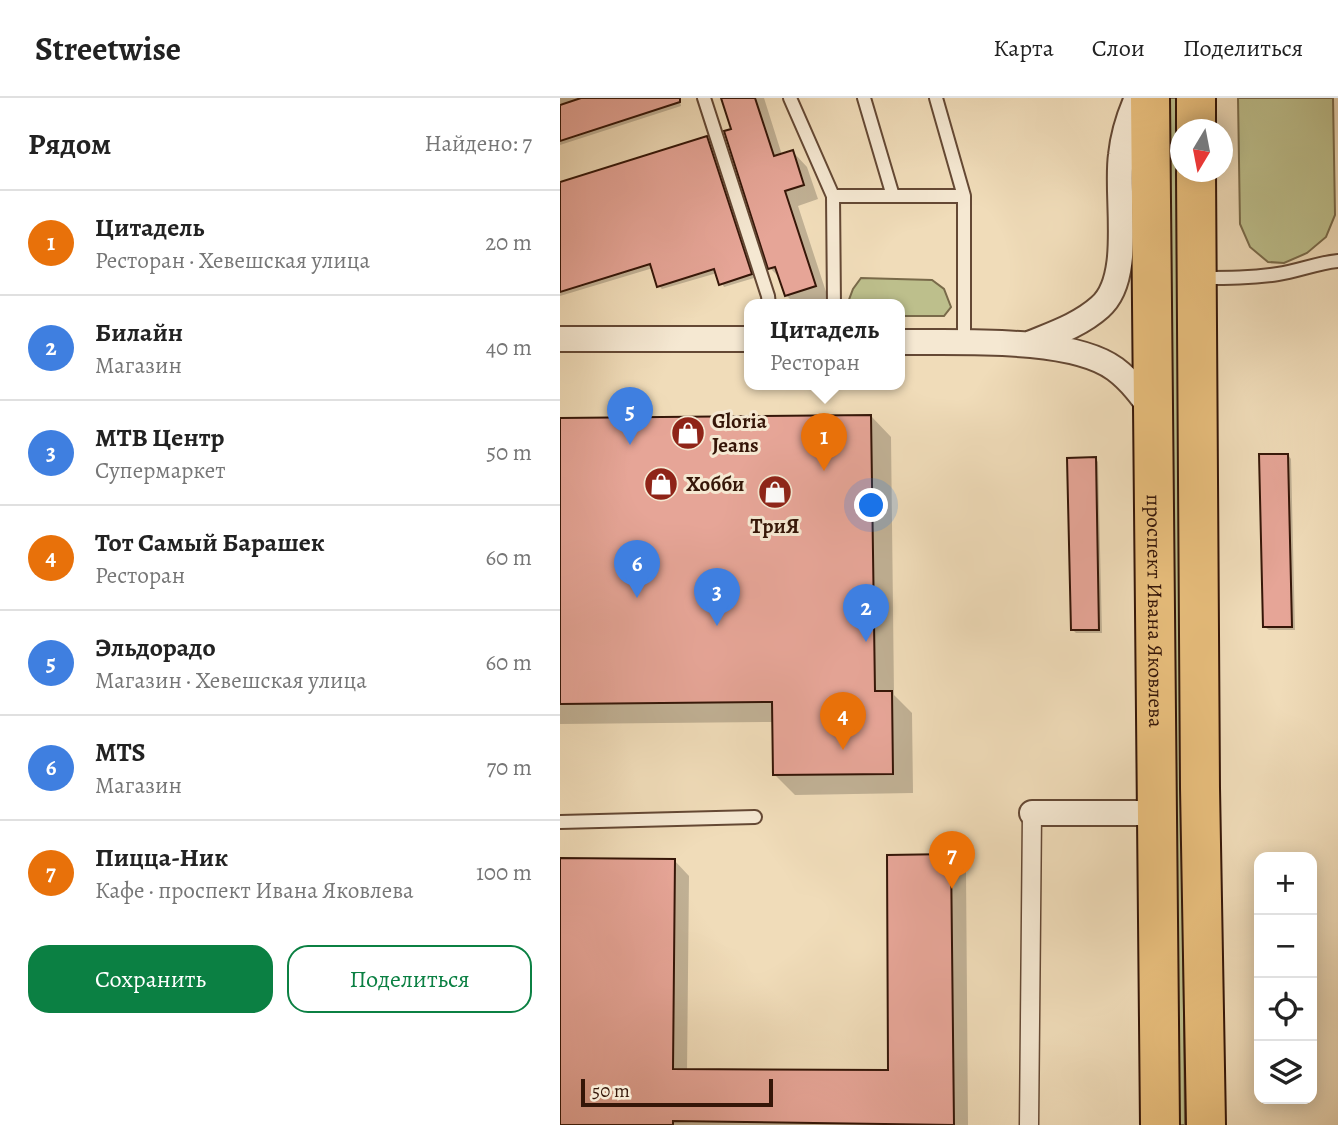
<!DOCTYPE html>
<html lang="ru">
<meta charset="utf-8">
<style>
body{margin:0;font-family:Alegreya,serif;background:#f6f6f6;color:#222}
.controls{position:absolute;right:21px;bottom:21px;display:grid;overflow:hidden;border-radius:14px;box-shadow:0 4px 18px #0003}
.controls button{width:63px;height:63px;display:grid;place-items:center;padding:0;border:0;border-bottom:2px solid #e0e0e0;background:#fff;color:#222;font:35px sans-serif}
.compass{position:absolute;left:610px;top:21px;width:63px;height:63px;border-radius:50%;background:#fff;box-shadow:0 4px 18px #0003;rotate:190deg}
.scale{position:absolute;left:21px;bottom:18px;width:192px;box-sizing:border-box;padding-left:7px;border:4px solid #351608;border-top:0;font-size:19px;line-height:24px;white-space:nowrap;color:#351608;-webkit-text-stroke:5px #f5e8d2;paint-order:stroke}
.you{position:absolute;left:312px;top:408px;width:24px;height:24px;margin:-18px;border:5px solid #fff;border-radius:50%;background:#1a73e8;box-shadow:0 0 0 10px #1a73e833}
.badge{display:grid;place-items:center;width:46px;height:46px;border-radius:50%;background:#0b8043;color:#fff;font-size:23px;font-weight:700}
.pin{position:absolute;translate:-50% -58px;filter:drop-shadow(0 2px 4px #0008)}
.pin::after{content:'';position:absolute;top:37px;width:24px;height:21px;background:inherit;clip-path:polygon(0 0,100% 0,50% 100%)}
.popup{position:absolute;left:184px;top:201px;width:161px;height:91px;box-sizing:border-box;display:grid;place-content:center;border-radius:14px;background:#fff;filter:drop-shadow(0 2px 5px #0005);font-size:23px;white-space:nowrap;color:#767676}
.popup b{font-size:26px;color:#222}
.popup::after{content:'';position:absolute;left:50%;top:100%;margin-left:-14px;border:14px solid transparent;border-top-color:#fff}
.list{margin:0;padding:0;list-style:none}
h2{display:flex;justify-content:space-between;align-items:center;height:91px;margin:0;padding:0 28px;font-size:30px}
h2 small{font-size:23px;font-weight:400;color:#767676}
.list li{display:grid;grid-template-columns:46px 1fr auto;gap:21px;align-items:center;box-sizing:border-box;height:105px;padding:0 28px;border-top:2px solid #e0e0e0}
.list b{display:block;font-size:26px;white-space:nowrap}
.list p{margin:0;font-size:23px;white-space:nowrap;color:#767676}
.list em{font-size:23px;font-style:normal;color:#767676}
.actions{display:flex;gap:14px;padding:21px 28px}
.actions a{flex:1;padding:16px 0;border:2px solid #0b8043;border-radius:21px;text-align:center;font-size:24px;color:#0b8043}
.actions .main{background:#0b8043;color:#fff}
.icon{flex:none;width:38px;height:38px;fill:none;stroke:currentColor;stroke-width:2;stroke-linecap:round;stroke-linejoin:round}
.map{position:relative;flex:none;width:778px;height:1027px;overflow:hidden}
header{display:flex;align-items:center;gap:42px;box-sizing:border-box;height:98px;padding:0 35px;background:#fff;border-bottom:2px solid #e0e0e0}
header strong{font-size:33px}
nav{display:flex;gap:38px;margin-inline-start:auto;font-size:24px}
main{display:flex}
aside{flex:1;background:#fff}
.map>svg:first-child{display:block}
</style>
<header>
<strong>Streetwise</strong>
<nav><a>Карта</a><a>Слои</a><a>Поделиться</a></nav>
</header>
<main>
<aside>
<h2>Рядом<small>Найдено: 7</small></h2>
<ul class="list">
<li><span class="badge" style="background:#e8710a">1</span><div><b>Цитадель</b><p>Ресторан · Хевешская улица</p></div><em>20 m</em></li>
<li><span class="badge" style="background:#3f7fe0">2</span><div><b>Билайн</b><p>Магазин</p></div><em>40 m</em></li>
<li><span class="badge" style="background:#3f7fe0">3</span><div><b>МТВ Центр</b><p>Супермаркет</p></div><em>50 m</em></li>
<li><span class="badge" style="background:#e8710a">4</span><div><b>Тот Самый Барашек</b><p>Ресторан</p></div><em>60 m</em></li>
<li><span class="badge" style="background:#3f7fe0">5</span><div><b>Эльдорадо</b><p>Магазин · Хевешская улица</p></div><em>60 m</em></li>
<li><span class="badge" style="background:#3f7fe0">6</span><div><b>MTS</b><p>Магазин</p></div><em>70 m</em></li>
<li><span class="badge" style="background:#e8710a">7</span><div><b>Пицца-Ник</b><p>Кафе · проспект Ивана Яковлева</p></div><em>100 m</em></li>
</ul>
<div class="actions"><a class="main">Сохранить</a><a>Поделиться</a></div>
</aside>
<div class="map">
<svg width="778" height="1027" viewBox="0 0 778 1027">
<rect width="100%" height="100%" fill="#f0dcb9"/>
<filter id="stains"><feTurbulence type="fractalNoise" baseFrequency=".00286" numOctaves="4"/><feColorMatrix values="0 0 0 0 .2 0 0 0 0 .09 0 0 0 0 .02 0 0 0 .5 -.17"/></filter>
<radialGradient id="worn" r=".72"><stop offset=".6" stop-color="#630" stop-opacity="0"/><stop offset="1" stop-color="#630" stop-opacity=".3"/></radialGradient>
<path fill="#bdbf8c" stroke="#796a4a" stroke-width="2" d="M605 0H616L625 1027H614Z
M678 0H773L775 117 766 139 747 155 724 165 708 164 690 149 680 126Z
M301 180 372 182 384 191 391 209 384 218H339V207H287L293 191Z"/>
<path fill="#0003" d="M0 0H119L121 8 0 47Z
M163 0H204L222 57 233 54 247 69 258 101 238 108 269 203 258 207H236L226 197 221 181 210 170Z
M147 40 150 43 194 180 164 189 157 175 102 191 99 188 93 170 0 198V86Z
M311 318 331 339 334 597 352 615 353 695 235 697 215 677 214 624 0 626V322Z
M728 357 731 361 735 532H709L705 529Z
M535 360 538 364 542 535H516L513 532Z
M390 758 406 773 408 1027H0V762H114L129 778 127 973 330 974Z"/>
<path fill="#e6a597" stroke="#351608" stroke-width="2" d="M21 0H120V4L0 43V7Z
M161 0H195L214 58 233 52 244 87 225 93 256 188 225 198 215 169 208 171 164 33 171 31Z
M147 38 192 176 159 187 154 171 97 189 90 166 0 194V84Z
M311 317 315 593H332L333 676 213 677 212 604 0 606V320Z
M699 356H728L732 529H703Z
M536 359 539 532H511L507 360Z
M391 756 394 1027 113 1023V1027H0V760L115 761 113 971 328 972 327 757Z"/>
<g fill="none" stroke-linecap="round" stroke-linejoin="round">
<g stroke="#644834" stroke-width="16">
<path id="service" d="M144 0 208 198 209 207
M230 0 273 98
M304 0 333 98
M376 0 404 98V245
M640 180C667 180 692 180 718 176 738 173 757 165 778 163
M274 207 273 98H404
M0 724 195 719"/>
</g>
<g stroke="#644834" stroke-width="21">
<path id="pedestrian" d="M469 1027 472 715"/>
</g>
<g stroke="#644834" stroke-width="28">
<path id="minor" d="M0 241H189
M339 244C395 245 510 238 555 271 571 283 582 298 594 315
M469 246C493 236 520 227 540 209 574 180 555 98 561 57 563 37 569 18 577 0
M472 715H598"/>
</g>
<g stroke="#351608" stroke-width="42">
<g id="primary">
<path id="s1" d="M590 0 600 1027"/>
<path d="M636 0V32"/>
<path d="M636 74 640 690 646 1027"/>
</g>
</g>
<use href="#service" stroke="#f5e8d2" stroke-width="12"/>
<use href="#pedestrian" stroke="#f5e8d2" stroke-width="18"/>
<use href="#minor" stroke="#f5e8d2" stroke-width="24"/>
<use href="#primary" stroke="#e8be7c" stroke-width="38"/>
</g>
<defs>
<g id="shop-disc" transform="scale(1.75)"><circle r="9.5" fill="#8f2418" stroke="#f5e8d2"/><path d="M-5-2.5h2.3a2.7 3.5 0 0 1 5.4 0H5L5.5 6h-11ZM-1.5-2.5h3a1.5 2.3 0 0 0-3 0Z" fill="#fff"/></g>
</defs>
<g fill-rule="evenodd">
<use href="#shop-disc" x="128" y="335"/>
<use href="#shop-disc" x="101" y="386"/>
<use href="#shop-disc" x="215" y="394"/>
</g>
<g text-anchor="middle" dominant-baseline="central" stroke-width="6" stroke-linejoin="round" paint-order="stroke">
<g font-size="21" font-weight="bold" fill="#351608" stroke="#f5e8d2" text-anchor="start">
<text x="152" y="323">Gloria<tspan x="152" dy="24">Jeans</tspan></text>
<text x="126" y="386">Хобби</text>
<text x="215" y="428" text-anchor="middle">ТриЯ</text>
</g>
<g font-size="21" fill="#351608" stroke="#f5e8d2">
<text stroke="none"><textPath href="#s1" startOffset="513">проспект Ивана Яковлева</textPath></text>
</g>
</g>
<rect width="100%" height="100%" filter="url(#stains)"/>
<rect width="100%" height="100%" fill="url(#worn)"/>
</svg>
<div class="controls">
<button>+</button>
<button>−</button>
<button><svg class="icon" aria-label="locate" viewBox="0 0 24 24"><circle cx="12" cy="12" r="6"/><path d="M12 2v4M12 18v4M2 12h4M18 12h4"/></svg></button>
<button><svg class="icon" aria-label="layers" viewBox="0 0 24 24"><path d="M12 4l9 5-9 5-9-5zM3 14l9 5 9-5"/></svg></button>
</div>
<svg class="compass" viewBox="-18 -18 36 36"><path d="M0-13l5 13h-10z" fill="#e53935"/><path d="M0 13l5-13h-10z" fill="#767676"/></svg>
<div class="scale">50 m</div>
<div class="you"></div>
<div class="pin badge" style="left:264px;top:373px;background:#e8710a">1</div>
<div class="popup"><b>Цитадель</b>Ресторан</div>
<div class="pin badge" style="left:306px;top:544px;background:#3f7fe0">2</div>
<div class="pin badge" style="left:157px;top:528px;background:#3f7fe0">3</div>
<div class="pin badge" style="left:283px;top:652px;background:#e8710a">4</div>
<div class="pin badge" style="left:70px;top:347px;background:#3f7fe0">5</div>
<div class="pin badge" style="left:77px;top:500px;background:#3f7fe0">6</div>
<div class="pin badge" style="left:392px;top:791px;background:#e8710a">7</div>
</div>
</main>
